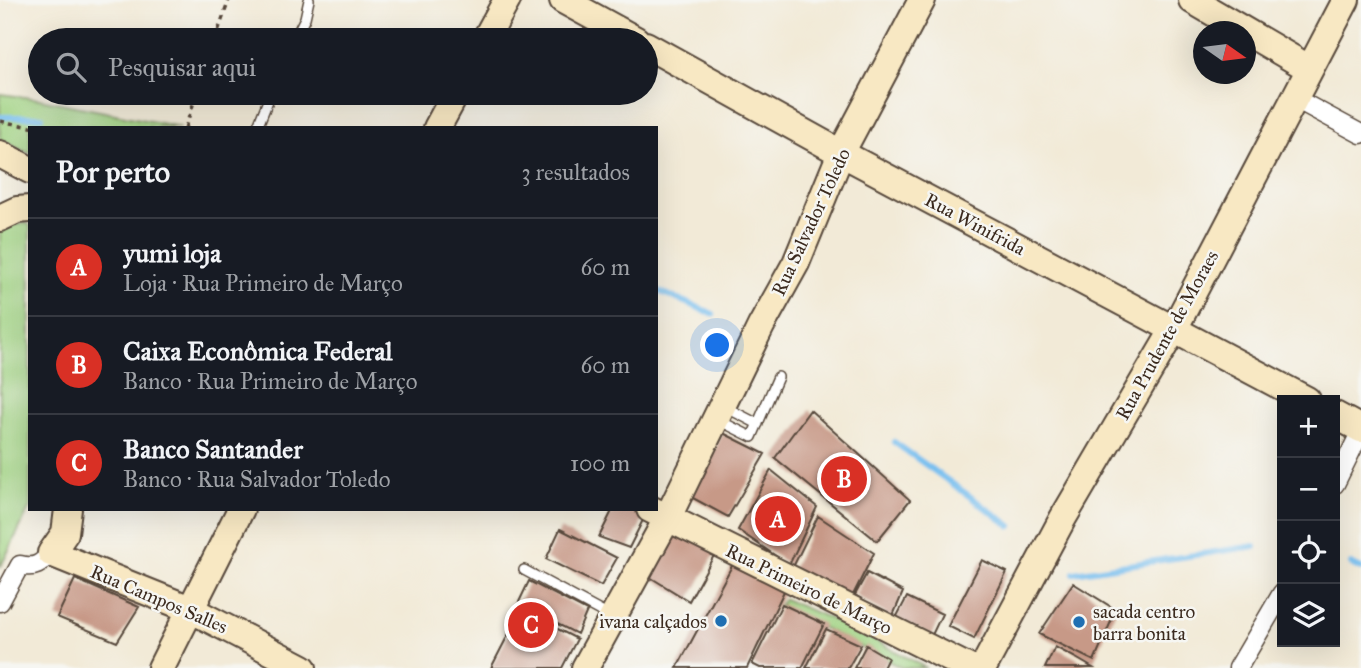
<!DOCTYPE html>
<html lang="pt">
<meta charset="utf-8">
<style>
body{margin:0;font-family:"IM FELL Great Primer",serif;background:#242831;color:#f1f3f6}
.controls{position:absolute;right:21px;bottom:21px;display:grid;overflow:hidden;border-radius:0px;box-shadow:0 7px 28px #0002}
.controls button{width:63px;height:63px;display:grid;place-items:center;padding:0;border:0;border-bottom:2px solid #363941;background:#171b24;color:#f1f3f6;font:35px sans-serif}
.compass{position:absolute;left:1193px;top:21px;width:63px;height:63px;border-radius:50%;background:#171b24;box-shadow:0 7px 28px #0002;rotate:104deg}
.you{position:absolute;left:718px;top:346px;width:24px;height:24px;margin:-18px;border:5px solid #fff;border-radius:50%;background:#1a73e8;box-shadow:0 0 0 10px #1a73e833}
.badge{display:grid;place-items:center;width:46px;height:46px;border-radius:50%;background:#d93025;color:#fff;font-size:23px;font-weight:700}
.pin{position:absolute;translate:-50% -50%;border:4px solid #fff;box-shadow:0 2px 7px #0006}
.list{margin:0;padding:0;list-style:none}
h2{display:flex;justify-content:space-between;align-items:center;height:91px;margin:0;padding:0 28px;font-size:30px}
h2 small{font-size:23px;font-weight:400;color:#9ea1a6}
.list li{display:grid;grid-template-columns:46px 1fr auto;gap:21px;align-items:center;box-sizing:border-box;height:98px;padding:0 28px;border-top:2px solid #363941}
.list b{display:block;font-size:26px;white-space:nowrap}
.list p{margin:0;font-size:23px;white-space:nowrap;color:#9ea1a6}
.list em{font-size:23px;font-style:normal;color:#9ea1a6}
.icon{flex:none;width:38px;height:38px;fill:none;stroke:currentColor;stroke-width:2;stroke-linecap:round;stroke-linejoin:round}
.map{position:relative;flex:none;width:1361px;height:668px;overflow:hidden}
.search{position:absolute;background:#171b24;box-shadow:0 7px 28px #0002;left:28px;top:28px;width:630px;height:77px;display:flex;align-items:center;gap:18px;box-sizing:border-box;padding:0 24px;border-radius:38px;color:#9ea1a6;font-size:26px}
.panel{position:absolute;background:#171b24;box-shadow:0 7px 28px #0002;left:28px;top:126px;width:630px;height:385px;border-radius:0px}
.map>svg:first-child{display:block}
</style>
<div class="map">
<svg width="1361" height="668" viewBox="0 0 1361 668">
<rect width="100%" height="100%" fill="#f6f6f2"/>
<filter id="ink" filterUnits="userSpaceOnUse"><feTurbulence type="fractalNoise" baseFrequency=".0143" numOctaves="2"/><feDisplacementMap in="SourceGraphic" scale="14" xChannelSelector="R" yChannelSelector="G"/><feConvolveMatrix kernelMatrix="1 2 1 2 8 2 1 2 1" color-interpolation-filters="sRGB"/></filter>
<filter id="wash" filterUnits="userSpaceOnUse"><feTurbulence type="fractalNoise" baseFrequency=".00686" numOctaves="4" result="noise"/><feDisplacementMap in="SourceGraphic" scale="28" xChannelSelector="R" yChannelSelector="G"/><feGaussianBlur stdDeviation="1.57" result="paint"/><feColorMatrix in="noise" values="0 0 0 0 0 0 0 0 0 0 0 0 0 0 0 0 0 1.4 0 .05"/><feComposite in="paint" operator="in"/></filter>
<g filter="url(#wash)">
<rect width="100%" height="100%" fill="#f2ead7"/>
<path fill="#a1d383" stroke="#6e7e50" stroke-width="2" d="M0 94 40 99 180 127 30 128V154L0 139Z
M25 223 30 225V507L0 568V227Z
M784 599 856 630 926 668H902L779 606Z"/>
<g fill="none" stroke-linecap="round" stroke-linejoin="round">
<path stroke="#78bfef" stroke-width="6" d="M0 117H42
M656 290 713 314
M894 442 1011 526
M1351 564 1361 569
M1074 573 1255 546"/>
</g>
<g id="blocks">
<path fill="#c79987" d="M810 410 910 500 877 541 775 458Z
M723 433 765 454 728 517 691 497Z
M771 470 817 507 789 565 738 530Z
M613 509H637L646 514 629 548 599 537Z
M818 516 874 553 850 601 792 569Z
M671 527 717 550 689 601 645 574Z
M560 529 617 558 601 586 546 559Z
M982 560 1007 572 974 639 948 626Z
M734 562 786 587 747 668H677Z
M867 573 903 592 892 618 855 595Z
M75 579 139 607 117 642 57 617Z
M529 581 587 611 577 634 518 604Z
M1073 583 1116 610 1094 661 1039 634Z
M907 597 942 614 932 635 896 618Z
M782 604 824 624 802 668H760L752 664Z
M521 610 577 639 562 668H491Z
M826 629 861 645 848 668H806Z
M866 645 888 658 883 668H854Z
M1055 647 1076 658 1093 668H1045Z"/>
</g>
</g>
<g filter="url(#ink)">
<use href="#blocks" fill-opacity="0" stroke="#56473a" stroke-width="2"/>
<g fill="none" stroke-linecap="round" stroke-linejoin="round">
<g stroke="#56473a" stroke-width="12">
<path id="lane" d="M294 40 305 18 309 0
M257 128 271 93
M725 407 758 424
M718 420 752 437 778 377
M524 570 611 617"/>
</g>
<g stroke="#56473a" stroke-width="21">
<path id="street" d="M1294 98 1361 134
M1335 484 1361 431
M0 602 20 565C35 569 41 564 51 553
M1238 668 1282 593"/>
</g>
<g stroke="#56473a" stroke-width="30">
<path id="secondary" d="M563 0 636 40
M1192 0 1310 69
M485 40 507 0
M646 45 841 153 1307 400
M437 128 456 93
M0 154 30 170
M0 218 17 210 30 209
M1335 415 1361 429
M68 509 65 533 51 553 190 609 303 668
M650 509 969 668
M161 668 241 509
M585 668 667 519 761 326 796 263 841 153 922 0
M983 668 1063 518 1174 329 1346 0"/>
</g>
<path stroke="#56473a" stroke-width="3.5" stroke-dasharray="5 5" stroke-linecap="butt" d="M215 40 229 0
M0 121 36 128
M185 128 197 93"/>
<use href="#lane" stroke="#fff" stroke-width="9"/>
<use href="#street" stroke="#fff" stroke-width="18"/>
<use href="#secondary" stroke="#f8e8c3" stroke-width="26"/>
</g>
</g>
<g fill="#1f6fb2" stroke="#f6f6f2" stroke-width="2.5">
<circle cx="721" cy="621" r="7"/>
<circle cx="1079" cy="622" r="7"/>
</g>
<g text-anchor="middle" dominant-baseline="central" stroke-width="5" stroke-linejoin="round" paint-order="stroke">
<g font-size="19" fill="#3b2a1e" stroke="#f6f6f2">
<text transform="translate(811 222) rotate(-65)">Rua Salvador Toledo</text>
<text transform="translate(975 224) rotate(28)">Rua Winifrida</text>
<text transform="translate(1167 335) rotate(-61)">Rua Prudente de Moraes</text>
<text transform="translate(809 589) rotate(26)">Rua Primeiro de Março</text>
<text transform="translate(159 599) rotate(23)">Rua Campos Salles</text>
</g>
<g font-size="19" fill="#3b2a1e" stroke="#f6f6f2" text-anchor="start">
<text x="1093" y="611">sacada centro<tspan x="1093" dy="22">barra bonita</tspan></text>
<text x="707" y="621" text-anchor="end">ivana calçados</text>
</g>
</g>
</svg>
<div class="controls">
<button>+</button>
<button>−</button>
<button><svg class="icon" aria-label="locate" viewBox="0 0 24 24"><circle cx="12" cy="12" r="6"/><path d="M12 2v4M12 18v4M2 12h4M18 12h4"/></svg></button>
<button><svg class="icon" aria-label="layers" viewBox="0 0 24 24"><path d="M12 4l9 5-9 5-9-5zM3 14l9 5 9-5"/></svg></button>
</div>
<svg class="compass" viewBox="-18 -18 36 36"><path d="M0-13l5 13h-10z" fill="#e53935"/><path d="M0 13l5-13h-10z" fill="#9ea1a6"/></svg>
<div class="you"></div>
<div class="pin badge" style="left:778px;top:519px">A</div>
<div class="pin badge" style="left:844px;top:479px">B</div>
<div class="pin badge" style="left:531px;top:625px">C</div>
<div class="search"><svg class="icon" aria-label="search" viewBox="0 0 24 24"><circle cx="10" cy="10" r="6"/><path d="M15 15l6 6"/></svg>Pesquisar aqui</div>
<section class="panel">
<h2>Por perto<small>3 resultados</small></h2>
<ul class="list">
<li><span class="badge">A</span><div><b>yumi loja</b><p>Loja · Rua Primeiro de Março</p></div><em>60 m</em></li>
<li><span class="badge">B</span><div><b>Caixa Econômica Federal</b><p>Banco · Rua Primeiro de Março</p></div><em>60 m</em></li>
<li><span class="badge">C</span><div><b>Banco Santander</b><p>Banco · Rua Salvador Toledo</p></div><em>100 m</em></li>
</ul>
</section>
</div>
